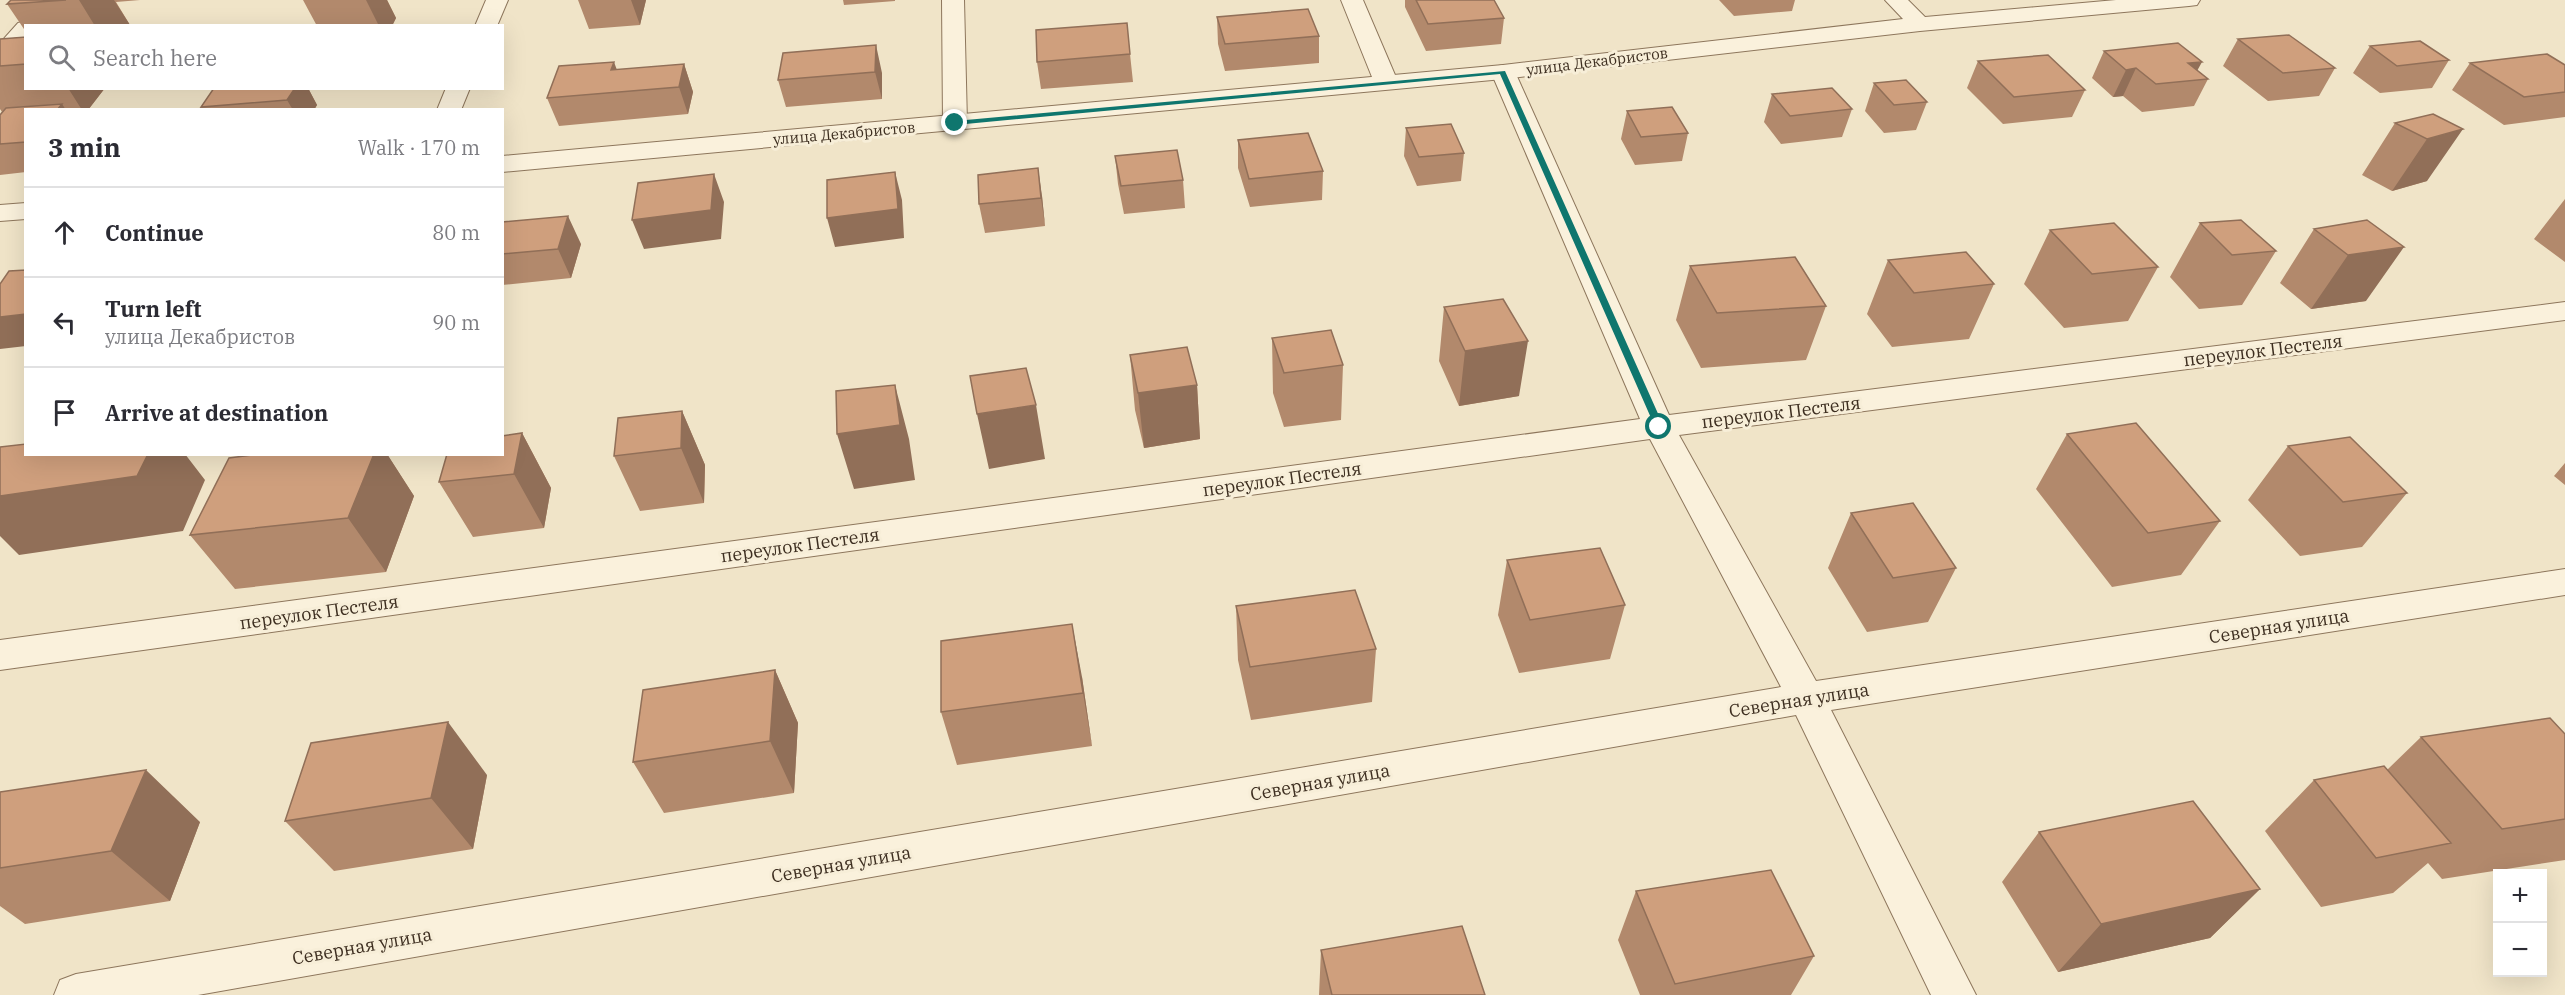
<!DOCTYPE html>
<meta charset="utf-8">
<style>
body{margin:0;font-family:"IBM Plex Serif",serif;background:#f7f7f7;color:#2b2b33}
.controls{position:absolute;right:18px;bottom:18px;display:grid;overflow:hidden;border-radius:0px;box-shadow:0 6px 24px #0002}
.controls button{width:54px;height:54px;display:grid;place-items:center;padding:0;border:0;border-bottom:2px solid #e1e1e2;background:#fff;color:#2b2b33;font:30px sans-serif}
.stop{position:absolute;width:18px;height:18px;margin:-14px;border:4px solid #0f766e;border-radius:50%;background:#fff}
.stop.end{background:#0f766e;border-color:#fff;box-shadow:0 2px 6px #0008}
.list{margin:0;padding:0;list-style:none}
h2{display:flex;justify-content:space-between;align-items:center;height:78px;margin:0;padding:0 24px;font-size:26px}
h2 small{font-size:20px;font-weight:400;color:#7c7c81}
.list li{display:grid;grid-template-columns:39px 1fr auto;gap:18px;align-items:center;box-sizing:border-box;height:90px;padding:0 24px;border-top:2px solid #e1e1e2}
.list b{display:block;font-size:22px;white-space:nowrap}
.list p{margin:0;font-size:20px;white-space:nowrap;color:#7c7c81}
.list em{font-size:20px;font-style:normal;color:#7c7c81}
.icon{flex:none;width:33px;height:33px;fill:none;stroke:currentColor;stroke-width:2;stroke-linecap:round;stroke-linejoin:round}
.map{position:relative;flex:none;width:2565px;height:995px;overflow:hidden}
.search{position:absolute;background:#fff;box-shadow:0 6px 24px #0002;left:24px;top:24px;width:480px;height:66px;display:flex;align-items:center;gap:15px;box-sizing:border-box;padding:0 21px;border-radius:0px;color:#7c7c81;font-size:22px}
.panel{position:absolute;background:#fff;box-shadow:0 6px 24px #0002;left:24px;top:108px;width:480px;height:348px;border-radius:0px}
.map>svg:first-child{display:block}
</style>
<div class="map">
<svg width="2565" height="995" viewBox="0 0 2565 995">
<rect width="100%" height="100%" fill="#f0e4c8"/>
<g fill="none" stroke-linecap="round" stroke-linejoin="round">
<g stroke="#8d765c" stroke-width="2">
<path id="minor" d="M486 0H508L497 26H475Z
M942 0H964L967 123 964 128 955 130 946 128 943 123Z
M1341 0H1363L1398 82 1394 87 1386 89 1378 87 1374 82Z
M26 21 35 26H26V42L8 61 0 63V43L18 23Z
M1503 65 1511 67 1515 72 1669 415 2565 302V320L1679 435 1816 681 2565 569V595L1831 710 1976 995H1931L1796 715 198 995H54L60 980 76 974 1781 687 1650 439 0 670V640L1640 419 1491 72 1495 67Z
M446 88H470L461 110H437Z"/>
</g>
<g stroke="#8d765c" stroke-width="2">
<path id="tertiary" d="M1885 0H1908L1925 17 2116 0H2200L2197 5 2189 6 1920 31 1503 79 502 172V156L1503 65 1903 19Z
M26 203V219L0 221V205Z"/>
</g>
<use href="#minor" fill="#faf1dc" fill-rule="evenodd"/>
<use href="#tertiary" fill="#faf1dc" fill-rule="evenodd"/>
</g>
<path fill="#b2896c" d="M11 0H140L116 2 130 25V26H26V32L7 4Z
M303 0H387L396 18 392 26H317Z
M578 0H646L640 25 589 29Z
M843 0H895V1L844 5Z
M1405 0H1494L1504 18 1501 44 1426 51 1405 7Z
M1719 0H1795L1792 11 1734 16Z
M1217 17 1319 36V63L1225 71 1218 44Z
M26 37V88H105L88 110H26V172L0 175V115L2 112 0 109V39Z
M2238 39 2335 68 2319 96 2268 101 2223 66Z
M2370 46 2449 60 2432 88 2380 93 2353 73Z
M2104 51 2197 70 2208 79 2194 106 2142 112 2123 96 2113 97 2092 78Z
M783 53 882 73V99L786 107 778 80Z
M1130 54 1133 82 1041 89 1037 62Z
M1978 61 2085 90 2072 117 2003 124 1967 88Z
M2470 63 2565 65V117L2504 125 2452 90Z
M684 64 693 92 688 114 559 126 547 98Z
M1874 83 1927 102 1916 130 1884 133 1865 111Z
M214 88H308L317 105 314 110H202L201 107Z
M1772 94 1852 109 1842 137 1781 144 1764 122Z
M1627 111 1688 133 1682 161 1635 165 1621 139Z
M2433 114 2427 181 2392 191 2362 175 2395 123Z
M1406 128 1464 153 1461 181 1417 186 1404 156Z
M1238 140 1323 171 1322 200 1250 207 1238 168Z
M1115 156 1183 180 1185 208 1124 214 1118 184Z
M1042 196 1045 226 985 233 979 204Z
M2565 199V262L2534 239Z
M2367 220 2366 301 2311 309 2280 283 2314 229Z
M502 222 581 244 571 278 502 285Z
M2200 223 2276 251 2242 305 2199 309 2170 277Z
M2050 230 2158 267 2128 321 2064 328 2024 284Z
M1888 260 1994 284 1969 339 1892 347 1867 314Z
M1690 266 1826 306 1806 360 1701 368 1676 320Z
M1444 307 1519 396 1459 406 1439 361Z
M1272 338 1343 365 1341 420 1284 427 1273 393Z
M1130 355 1197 385 1200 439 1144 448 1135 410Z
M682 411 705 465 704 503 640 511 614 456Z
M522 433 551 488 544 528 473 537 439 482Z
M2067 434 2220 521 2181 575 2112 587 2036 489Z
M2288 446 2407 493 2362 547 2300 556 2248 500Z
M260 454H387L414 496 386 572 235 589 190 535Z
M2565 463V485L2554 476Z
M1851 513 1956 568 1928 622 1867 632 1828 568Z
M1507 560 1625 605 1610 659 1519 673 1498 615Z
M1236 606 1376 649 1372 702 1251 720 1238 660Z
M775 670 798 723 794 793 664 813 633 762Z
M1082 677 1092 746 957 765 941 712Z
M2565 734V860L2442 879 2428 863 2393 893 2321 907 2265 831 2314 780 2387 770 2421 737Z
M487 775 473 849 334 871 285 821Z
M0 792 200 822 170 901 25 924 0 906Z
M2039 832 2260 889 2210 938 2058 972 2002 882Z
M1636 891 1814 956 1791 995H1640L1618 940Z
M1321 950 1485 995H1319Z"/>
<path fill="#916f58" d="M79 0H114L130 25 95 26Z
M366 0H387L396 18 392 26H379Z
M631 0H646L640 25Z
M876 45 882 73V99L875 72Z
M614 62 624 89 611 70Z
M2202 62 2192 80 2188 63Z
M684 64 693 92 688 114 679 87Z
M2136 68 2123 96 2113 97 2126 70Z
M68 88H105L88 110H82Z
M295 88H308L317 105 314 110H293L287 100Z
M62 104 66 110H57Z
M2463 129 2427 181 2392 191 2427 139Z
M1038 168 1042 196 1045 226 1041 198Z
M895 172 902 200 904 238 835 247 827 218Z
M714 174 724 202 721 239 644 249 632 220Z
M568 216 581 244 571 278 558 249Z
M2404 247 2366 301 2311 309 2348 255Z
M26 314V346L0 349V317Z
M1528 341 1519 396 1459 406 1465 351Z
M895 385 909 439 915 480 854 489 837 434Z
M1197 385 1200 439 1144 448 1138 393Z
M1036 405 1045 459 989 469 977 414Z
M682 411 705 465 704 503 681 448Z
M522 433 551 488 544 528 514 474Z
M148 454H185L205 480 183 531 19 555 0 536V496Z
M374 454H387L414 496 386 572 348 518Z
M1072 624 1082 677 1092 746 1083 693Z
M775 670 798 723 794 793 770 741Z
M448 722 487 775 473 849 431 798Z
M146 770 200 822 170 901 111 851Z
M2260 889 2210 938 2058 972 2101 924Z"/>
<path fill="#cf9f7d" stroke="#916f58" stroke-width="1.5" d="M11 0H66L7 4Z
M1416 0H1494L1504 18 1428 24Z
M1308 9 1319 36 1225 44 1217 17Z
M1127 23 1130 54 1037 62 1036 30Z
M2289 35 2335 68 2283 73 2238 39Z
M26 37V64L0 66V39Z
M2420 41 2449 60 2397 66 2370 46Z
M2178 43 2202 62 2188 63 2208 79 2156 84 2136 68 2126 70 2104 51Z
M876 45 875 72 778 80 783 53Z
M2547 54 2565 65V92L2524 97 2470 63Z
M2048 55 2085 90 2014 97 1978 61Z
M614 62 611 70 684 64 679 87 547 98 559 66Z
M1906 80 1927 102 1894 105 1874 83Z
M214 88H295L287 100 201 107Z
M1832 88 1852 109 1790 116 1772 94Z
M62 104 57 110H26V142L0 144V115L6 108Z
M1672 107 1688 133 1641 137 1627 111Z
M2433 114 2463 129 2427 139 2395 123Z
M1451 124 1464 153 1419 157 1406 128Z
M1308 133 1323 171 1249 179 1238 140Z
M1177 150 1183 180 1121 186 1115 156Z
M1038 168 1041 198 979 204 978 175Z
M895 172 898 209 827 218V180Z
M714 174 711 210 632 220 638 183Z
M568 216 558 249 502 254V222Z
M2241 220 2276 251 2232 255 2200 223Z
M2367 220 2404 247 2348 255 2314 229Z
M2114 223 2158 267 2092 274 2050 230Z
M1966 252 1994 284 1914 293 1888 260Z
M1795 257 1826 306 1717 313 1690 266Z
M26 270V314L0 317V284L9 271Z
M1503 299 1528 341 1465 351 1444 307Z
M1331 330 1343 365 1284 373 1272 338Z
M1187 347 1197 385 1138 393 1130 355Z
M1026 368 1036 405 977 414 970 376Z
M895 385 900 425 837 434 836 391Z
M682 411 681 448 614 456 618 418Z
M2136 423 2220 521 2148 533 2067 434Z
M522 433 514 474 439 482 447 454H502V436Z
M2350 437 2407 493 2343 502 2288 446Z
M26 444V454H148L137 476 0 496V447Z
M260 454H374L348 518 190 535 229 458Z
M1913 503 1956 568 1893 578 1851 513Z
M1600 548 1625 605 1530 620 1507 560Z
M1355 590 1376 649 1250 667 1236 606Z
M1072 624 1083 693 941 712V641Z
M775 670 770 741 633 762 643 690Z
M2550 718 2565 734V819L2502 829 2421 737Z
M448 722 431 798 285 821 311 743Z
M2384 766 2451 843 2376 858 2314 780Z
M146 770 111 851 0 868V792Z
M2193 801 2260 889 2101 924 2039 832Z
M1771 870 1814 956 1675 984 1636 891Z
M1462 926 1485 995H1332L1321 950Z"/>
<path fill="#0f766e" d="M1505 71 1664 427 1663 429 1655 427 1500 74 955 125 951 123 955 121Z"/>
<g text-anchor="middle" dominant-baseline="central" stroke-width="6" stroke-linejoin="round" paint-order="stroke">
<g font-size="15" fill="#3d2e20" stroke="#f7eed8">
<text transform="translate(1597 61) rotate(-7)">улица Декабристов</text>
<text transform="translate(844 133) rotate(-5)">улица Декабристов</text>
</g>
<g font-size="18" fill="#3d2e20" stroke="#f7eed8">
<text transform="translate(2263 350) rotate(-7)">переулок Пестеля</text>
<text transform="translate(1781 412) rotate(-7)">переулок Пестеля</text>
<text transform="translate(1282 479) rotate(-8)">переулок Пестеля</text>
<text transform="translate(800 545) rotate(-8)">переулок Пестеля</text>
<text transform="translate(319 612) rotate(-8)">переулок Пестеля</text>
<text transform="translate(2279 626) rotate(-9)">Северная улица</text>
<text transform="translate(1799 700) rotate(-9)">Северная улица</text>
<text transform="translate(1320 782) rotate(-10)">Северная улица</text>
<text transform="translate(841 864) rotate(-10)">Северная улица</text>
<text transform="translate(362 946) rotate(-10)">Северная улица</text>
</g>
</g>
</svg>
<div class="controls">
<button>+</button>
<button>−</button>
</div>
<div class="stop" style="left:1659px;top:427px"></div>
<div class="stop end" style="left:955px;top:123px"></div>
<div class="search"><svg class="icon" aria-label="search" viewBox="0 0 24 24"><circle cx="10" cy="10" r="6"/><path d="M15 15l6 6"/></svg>Search here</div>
<section class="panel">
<h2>3 min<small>Walk · 170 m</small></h2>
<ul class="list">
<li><svg class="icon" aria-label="ahead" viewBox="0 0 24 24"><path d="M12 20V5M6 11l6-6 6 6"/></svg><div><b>Continue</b></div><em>80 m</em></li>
<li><svg class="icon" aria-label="left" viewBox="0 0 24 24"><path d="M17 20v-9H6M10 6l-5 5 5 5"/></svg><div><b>Turn left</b><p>улица Декабристов</p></div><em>90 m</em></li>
<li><svg class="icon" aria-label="arrive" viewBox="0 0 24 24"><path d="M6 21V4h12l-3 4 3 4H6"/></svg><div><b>Arrive at destination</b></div></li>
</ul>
</section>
</div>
